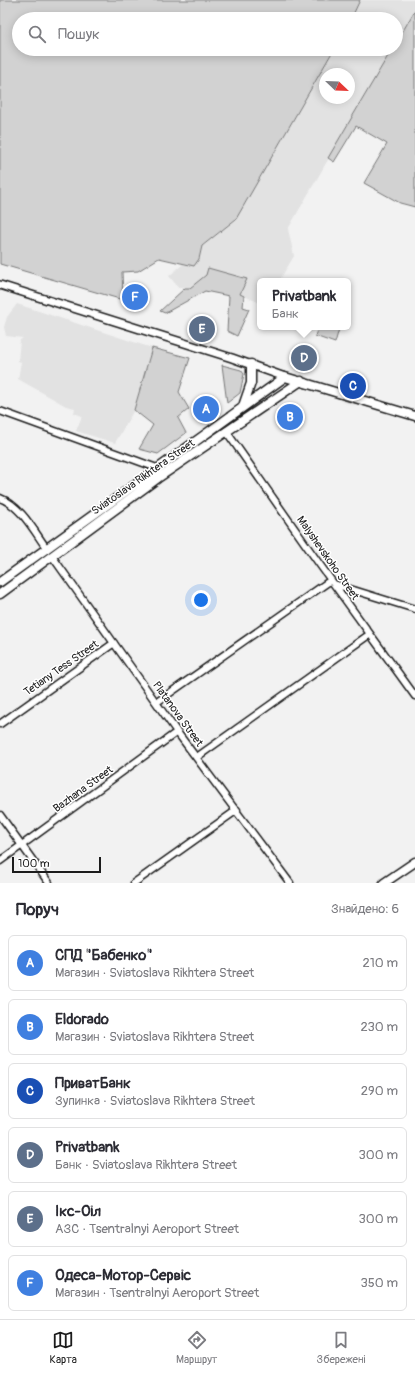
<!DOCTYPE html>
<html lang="uk">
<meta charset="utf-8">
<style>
body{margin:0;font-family:Pangolin,sans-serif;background:#f7f7f7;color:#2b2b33}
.compass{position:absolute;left:319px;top:68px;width:36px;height:36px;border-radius:50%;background:#fff;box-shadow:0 2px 10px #0003;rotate:113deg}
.scale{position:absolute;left:12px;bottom:10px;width:89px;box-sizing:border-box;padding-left:4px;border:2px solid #1c1c1c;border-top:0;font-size:11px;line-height:14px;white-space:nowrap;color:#1c1c1c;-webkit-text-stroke:3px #fff;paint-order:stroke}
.you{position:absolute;left:201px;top:600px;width:14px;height:14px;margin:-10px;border:3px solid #fff;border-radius:50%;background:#1a73e8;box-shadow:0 0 0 6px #1a73e833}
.badge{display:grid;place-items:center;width:26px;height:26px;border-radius:50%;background:#1c1c1c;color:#fff;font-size:13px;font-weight:700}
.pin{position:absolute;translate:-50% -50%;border:2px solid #fff;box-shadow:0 1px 4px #0006}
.popup{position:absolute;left:257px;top:278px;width:94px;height:52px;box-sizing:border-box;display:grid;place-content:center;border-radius:6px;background:#fff;filter:drop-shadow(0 1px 3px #0005);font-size:13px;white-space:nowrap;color:#7c7c81}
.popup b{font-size:15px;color:#2b2b33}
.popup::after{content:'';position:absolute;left:50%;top:100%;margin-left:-8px;border:8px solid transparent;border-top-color:#fff}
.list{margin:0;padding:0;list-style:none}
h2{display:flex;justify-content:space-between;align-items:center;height:52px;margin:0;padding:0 16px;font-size:17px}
h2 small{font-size:13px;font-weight:400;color:#7c7c81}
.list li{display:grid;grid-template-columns:26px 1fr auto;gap:12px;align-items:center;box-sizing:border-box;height:56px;margin:0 8px 8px;padding:0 8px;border:1px solid #e1e1e2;border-radius:6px}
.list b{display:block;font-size:15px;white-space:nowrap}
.list p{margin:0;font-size:13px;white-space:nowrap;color:#7c7c81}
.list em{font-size:13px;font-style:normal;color:#7c7c81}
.icon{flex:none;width:22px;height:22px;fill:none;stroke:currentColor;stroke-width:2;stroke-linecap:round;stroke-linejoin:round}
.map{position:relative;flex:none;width:415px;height:883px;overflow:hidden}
.search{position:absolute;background:#fff;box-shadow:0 2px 10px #0003;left:12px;right:12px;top:12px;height:44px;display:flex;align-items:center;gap:10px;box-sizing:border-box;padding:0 14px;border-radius:22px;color:#7c7c81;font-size:15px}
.sheet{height:436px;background:#fff}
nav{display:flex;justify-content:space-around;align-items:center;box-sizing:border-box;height:56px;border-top:1px solid #e1e1e2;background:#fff;font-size:11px;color:#7c7c81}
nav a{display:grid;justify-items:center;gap:2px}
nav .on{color:#1c1c1c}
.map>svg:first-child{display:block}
</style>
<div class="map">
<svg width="415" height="883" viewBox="0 0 415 883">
<rect width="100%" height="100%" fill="#f2f2f2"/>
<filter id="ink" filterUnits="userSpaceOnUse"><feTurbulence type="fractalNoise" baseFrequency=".025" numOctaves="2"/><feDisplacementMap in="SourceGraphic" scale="8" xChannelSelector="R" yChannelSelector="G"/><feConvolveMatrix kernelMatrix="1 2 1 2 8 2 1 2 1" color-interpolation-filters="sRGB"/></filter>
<g filter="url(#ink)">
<path fill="#e2e2e2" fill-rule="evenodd" d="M360 0H415V10L396 43V19H351Z
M334 49H392L288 229 294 256 279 281H260V303L240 294 246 279 208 268 206 275 190 288 178 287 169 276 183 264 194 266 199 259 202 246 236 219ZM325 74H349V98H325Z
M17 304 152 348 134 410 115 443 76 431 82 416 74 413 75 408 66 406 18 379 21 362 18 361 20 340 23 338 6 336 4 327 7 317Z"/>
<path fill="#d2d2d2" stroke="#777" d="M0 0H360L351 19H19V49H334L236 219 202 246 199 259 194 266 159 258 138 271 122 272 123 300 0 264Z
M415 10V207L400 203 364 183 387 144 356 126 334 162 328 158 392 49H396V43Z
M208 268 247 279 240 294 244 296 243 307 249 309 237 336 227 331 229 296 205 291 165 313 160 311 185 288H190L206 275Z
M318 327H333L339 329 335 343 315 336Z
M152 348 190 358 179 392 189 409 178 418 186 433 158 454 139 449 153 425 134 410Z
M222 365 241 370 244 374 240 393 227 403Z"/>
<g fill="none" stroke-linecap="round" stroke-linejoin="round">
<g stroke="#1c1c1c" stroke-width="9">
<path id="minor" d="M0 411 157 468
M226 431 320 565 415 696
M0 498C21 506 34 531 47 549
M52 556 177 732 290 883
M334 584 415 609
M157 702 331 580
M0 724 114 643
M197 757 370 634
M0 815 49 883
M0 861 177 732
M134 883 237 810"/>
</g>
<g stroke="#1c1c1c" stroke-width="10">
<path id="tertiary" d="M0 285 232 358 285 377"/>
</g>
<g stroke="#1c1c1c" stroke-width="11">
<path id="secondary" d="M243 406 251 383V364
M0 582 285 377 415 416
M0 594 158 478 301 381
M384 883 415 862"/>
</g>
<use href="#minor" stroke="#fff" stroke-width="6"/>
<use href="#tertiary" stroke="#fff" stroke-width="7"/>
<use href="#secondary" stroke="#fff" stroke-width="8"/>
</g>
</g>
<g text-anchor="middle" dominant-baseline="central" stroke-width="3" stroke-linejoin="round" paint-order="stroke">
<g font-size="11" fill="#1c1c1c" stroke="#fff">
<text transform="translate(143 477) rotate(-35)">Sviatoslava Rikhtera Street</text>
<text transform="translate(328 558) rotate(55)">Malyshevskoho Street</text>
<text transform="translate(61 668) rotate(-35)">Tetiany Tess Street</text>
<text transform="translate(178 714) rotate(54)">Platanova Street</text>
<text transform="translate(83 789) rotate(-36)">Bazhana Street</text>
</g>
</g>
</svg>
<svg class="compass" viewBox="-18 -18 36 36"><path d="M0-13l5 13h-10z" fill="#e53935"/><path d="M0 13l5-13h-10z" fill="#7c7c81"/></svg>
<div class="scale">100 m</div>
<div class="you"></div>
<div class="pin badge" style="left:206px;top:409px;background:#3f7fe0">A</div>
<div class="pin badge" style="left:290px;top:417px;background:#3f7fe0">B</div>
<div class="pin badge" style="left:353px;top:386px;background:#1a4fb4">C</div>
<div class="pin badge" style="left:304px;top:358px;background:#5c6f8a">D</div>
<div class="popup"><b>Privatbank</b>Банк</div>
<div class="pin badge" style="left:202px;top:329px;background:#5c6f8a">E</div>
<div class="pin badge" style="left:135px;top:297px;background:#3f7fe0">F</div>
<div class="search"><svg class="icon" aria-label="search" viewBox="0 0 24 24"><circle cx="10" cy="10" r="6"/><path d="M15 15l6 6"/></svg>Пошук</div>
</div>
<section class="sheet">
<h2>Поруч<small>Знайдено: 6</small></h2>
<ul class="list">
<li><span class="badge" style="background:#3f7fe0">A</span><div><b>СПД &quot;Бабенко&quot;</b><p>Магазин · Sviatoslava Rikhtera Street</p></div><em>210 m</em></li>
<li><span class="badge" style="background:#3f7fe0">B</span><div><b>Eldorado</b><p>Магазин · Sviatoslava Rikhtera Street</p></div><em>230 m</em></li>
<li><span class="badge" style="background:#1a4fb4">C</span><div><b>ПриватБанк</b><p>Зупинка · Sviatoslava Rikhtera Street</p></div><em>290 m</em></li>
<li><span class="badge" style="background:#5c6f8a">D</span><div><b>Privatbank</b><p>Банк · Sviatoslava Rikhtera Street</p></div><em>300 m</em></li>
<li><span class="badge" style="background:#5c6f8a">E</span><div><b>Ікс-Оіл</b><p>АЗС · Tsentralnyi Aeroport Street</p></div><em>300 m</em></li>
<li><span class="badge" style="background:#3f7fe0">F</span><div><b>Одеса-Мотор-Сервіс</b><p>Магазин · Tsentralnyi Aeroport Street</p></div><em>350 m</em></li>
</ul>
</section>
<nav>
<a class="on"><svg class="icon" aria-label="map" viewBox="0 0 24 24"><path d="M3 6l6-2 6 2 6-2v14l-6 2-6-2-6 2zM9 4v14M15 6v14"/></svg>Карта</a>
<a><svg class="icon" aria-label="directions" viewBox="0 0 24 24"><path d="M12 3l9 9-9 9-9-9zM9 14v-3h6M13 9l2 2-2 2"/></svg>Маршрут</a>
<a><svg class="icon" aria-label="saved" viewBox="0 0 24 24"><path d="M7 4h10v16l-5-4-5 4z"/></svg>Збережені</a>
</nav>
